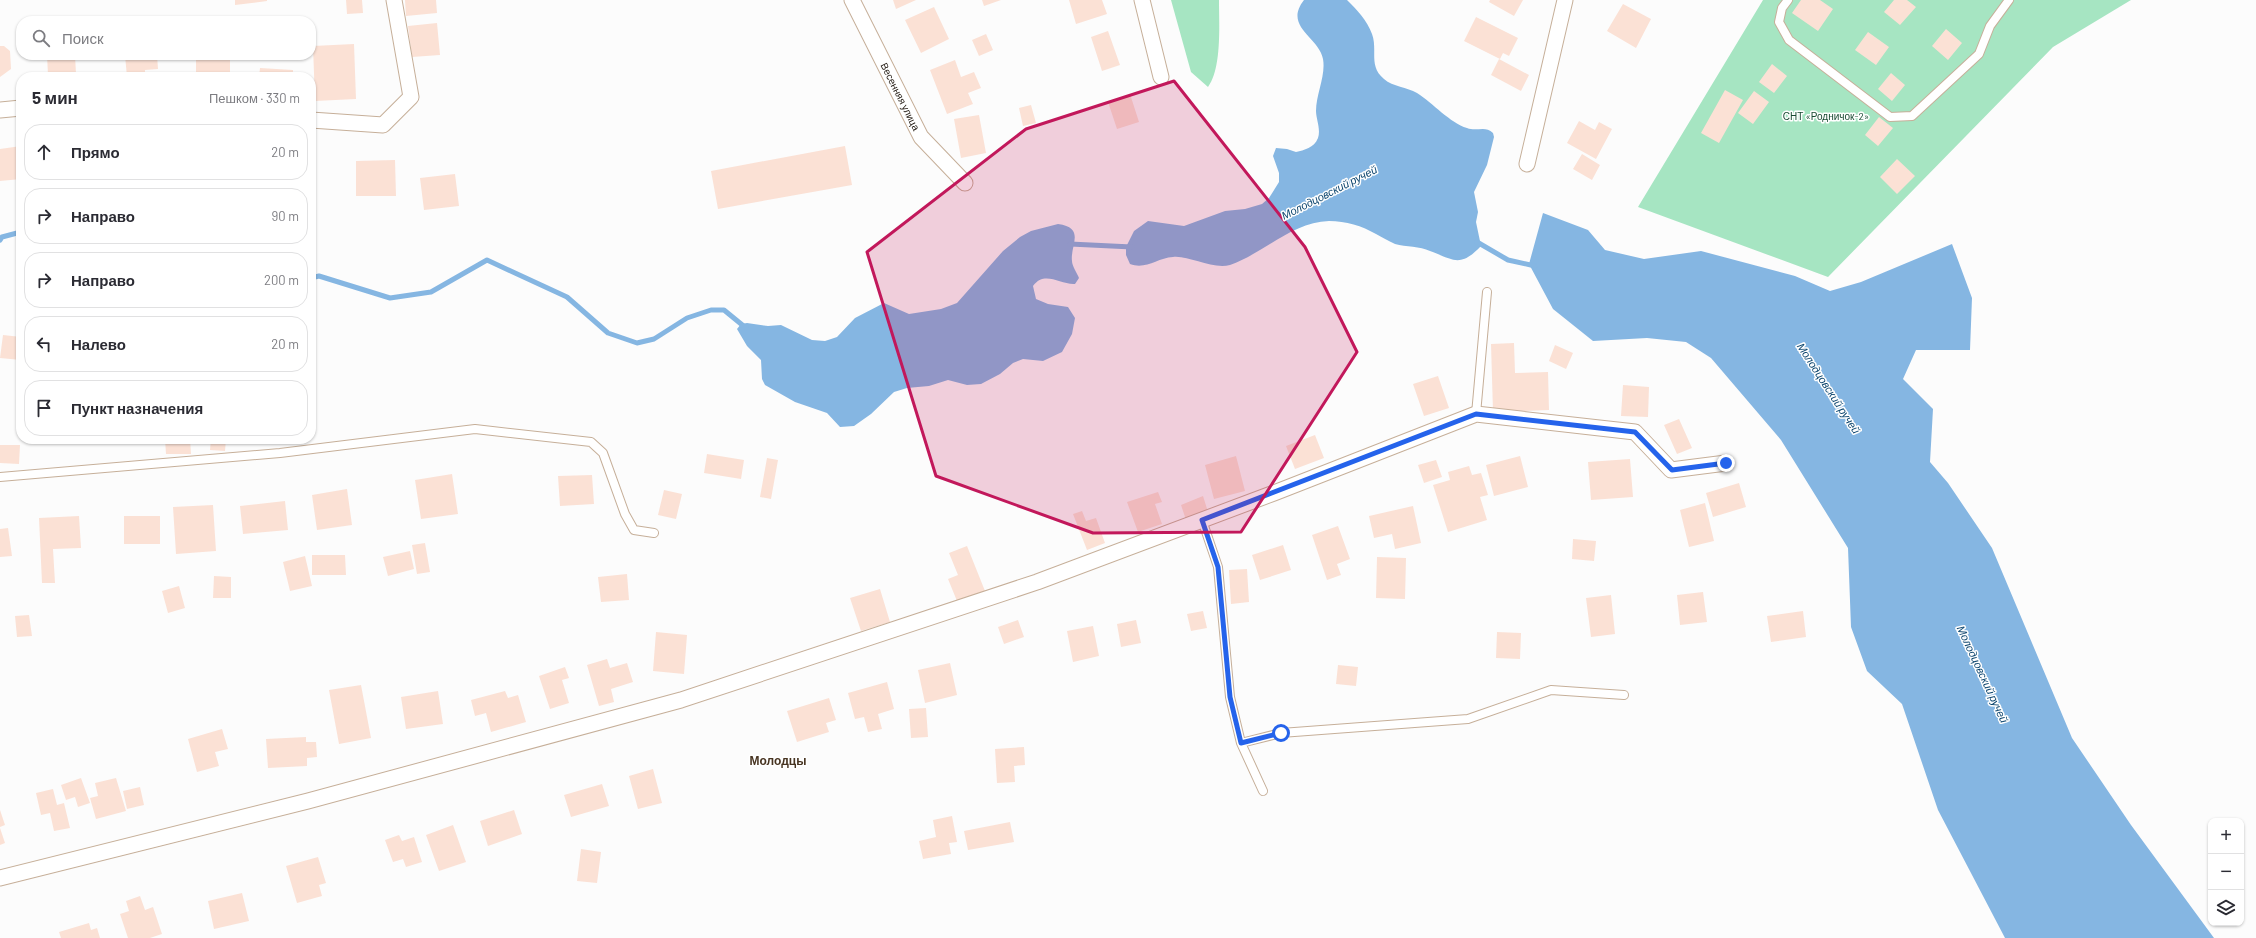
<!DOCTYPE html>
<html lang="ru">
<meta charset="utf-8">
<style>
body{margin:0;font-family:Barlow,sans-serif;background:#f7f7f7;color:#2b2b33}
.controls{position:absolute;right:12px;bottom:12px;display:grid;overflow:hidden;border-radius:8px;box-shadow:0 1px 3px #0004}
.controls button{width:36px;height:36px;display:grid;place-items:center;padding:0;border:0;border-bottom:1px solid #e1e1e2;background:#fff;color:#2b2b33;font:20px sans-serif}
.stop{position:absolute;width:12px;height:12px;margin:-9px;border:3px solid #2563eb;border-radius:50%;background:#fff}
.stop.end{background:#2563eb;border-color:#fff;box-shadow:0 1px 4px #0008}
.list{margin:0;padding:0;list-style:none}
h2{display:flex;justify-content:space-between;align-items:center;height:52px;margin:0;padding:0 16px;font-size:17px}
h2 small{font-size:13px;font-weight:400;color:#7c7c81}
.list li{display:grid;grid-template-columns:26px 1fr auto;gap:12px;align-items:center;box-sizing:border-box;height:56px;margin:0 8px 8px;padding:0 8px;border:1px solid #e1e1e2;border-radius:16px}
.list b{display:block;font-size:15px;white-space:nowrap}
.list em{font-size:13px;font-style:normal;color:#7c7c81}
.icon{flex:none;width:22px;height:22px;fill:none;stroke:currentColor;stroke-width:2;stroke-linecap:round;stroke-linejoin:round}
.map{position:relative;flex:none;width:2256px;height:938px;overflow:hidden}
.search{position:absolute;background:#fff;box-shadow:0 1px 3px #0004;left:16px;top:16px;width:300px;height:44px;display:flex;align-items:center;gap:10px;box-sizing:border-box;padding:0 14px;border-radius:16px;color:#7c7c81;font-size:15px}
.panel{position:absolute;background:#fff;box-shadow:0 1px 3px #0004;left:16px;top:72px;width:300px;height:372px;border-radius:16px}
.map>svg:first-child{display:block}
</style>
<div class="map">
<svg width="2256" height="938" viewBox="0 0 2256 938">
<rect width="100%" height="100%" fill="#fcfcfc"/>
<path fill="#a6e5c2" d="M1171 0H1219C1219 24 1222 68 1208 87L1191 72Z
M1763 0H2131L2053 47 1828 277 1638 207Z"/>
<path fill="#85b6e2" d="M1304 0H1347C1357 10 1367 20 1372 34 1378 50 1368 66 1384 79 1393 87 1407 87 1417 93 1433 103 1450 123 1467 128 1477 132 1485 125 1493 133L1494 137 1487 165 1474 192 1478 212 1476 222 1481 246C1460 268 1454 260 1430 251 1420 246 1406 247 1395 244 1388 241 1382 237 1376 234 1362 226 1346 221 1329 221 1292 222 1264 253 1230 265 1213 270 1188 255 1173 257 1157 258 1146 270 1130 264L1126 255V247L1134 231 1148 221 1184 226 1225 211 1245 209 1262 204 1269 198 1279 182V173L1273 156 1276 148 1287 149 1296 152C1304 150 1314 148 1318 138 1321 129 1316 119 1316 111 1316 94 1326 75 1323 59 1319 37 1283 27 1304 0Z
M1543 213 1588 230 1605 250 1644 259 1701 251 1795 276 1830 291 1861 282 1952 244 1972 298 1970 350H1916L1903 379 1933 409 1930 462 1948 483 1992 548 2072 738 2131 825 2214 938H2005L1938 810 1902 704 1867 671 1851 627 1848 548 1781 440 1711 358 1686 342 1647 338 1593 341 1553 309 1529 264Z
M1058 224C1086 228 1070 245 1072 261 1072 266 1077 273 1079 278L1075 284C1060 285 1045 270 1033 286L1036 299 1048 304 1068 307 1075 318 1072 334 1062 352 1043 361 1023 359 1013 363 1000 374 981 384 967 385 948 380 929 386 907 388 894 392 871 414 854 426 840 427 827 413 795 402 765 385 762 379 761 360 747 346 737 329 741 324 747 323 768 326 781 325 812 340 825 341 837 337 855 318 884 303 909 314 941 309 957 303 1003 251 1020 237 1031 231Z"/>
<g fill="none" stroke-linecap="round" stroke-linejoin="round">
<path stroke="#85b6e2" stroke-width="5" d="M0 240 2 237 21 232
M1477 242 1508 260 1535 266
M1070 244 1132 247
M311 278 319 276 390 298 431 292 487 260 567 297 608 333 637 343 654 339 687 318 711 310H724L746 328"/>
</g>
<path fill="#fbe1d5" d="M235 0H267V1L235 5Z
M346 0H362L363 13 347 14Z
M405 0H436L437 13 406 16Z
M893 0H916L896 9Z
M982 0H1001L984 6Z
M1069 0H1102L1107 14 1076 24Z
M1490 0H1523L1514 16 1489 2Z
M1801 0H1820L1833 9 1818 31 1792 13Z
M1894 0H1907L1916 7 1900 25 1884 12Z
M1623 4 1651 19 1636 48 1607 31Z
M934 7 949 39 921 53 905 20Z
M1476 17 1518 38 1509 56 1503 53 1500 59 1464 41Z
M437 23 440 55 412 57 408 26Z
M1946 29 1962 43 1948 60 1932 46Z
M1108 31 1120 65 1102 71 1091 37Z
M1868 32 1889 47 1876 65 1855 50Z
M986 34 993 50 979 56 972 40Z
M354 44 356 99 315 101 313 46Z
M0 46H4L10 51 11 69 0 77Z
M47 55H75L76 74 48 75Z
M125 55H157L158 69 145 70V77H127Z
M196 55H230V77H196Z
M1499 59 1529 75 1521 91 1491 75Z
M955 60 961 77 974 72 981 88 968 93 973 104 947 114 930 70Z
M1772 64 1787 76 1774 93 1759 82Z
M260 68 293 70V77H259Z
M1891 73 1905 85 1892 101 1878 89Z
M1725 90 1743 100 1719 143 1701 133Z
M1754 91 1769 102 1753 124 1738 113Z
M1130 94 1139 122 1117 129 1108 102Z
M1031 105 1036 123 1023 126 1019 108Z
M979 115 986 153 961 158 954 119Z
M1879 117 1893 128 1878 146 1865 135Z
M1579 121 1595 130 1599 122 1612 129 1596 159 1567 143Z
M21 146V179L0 181V149Z
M845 146 852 185 718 209 711 171Z
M1582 154 1600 165 1592 180 1573 169Z
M1897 159 1915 176 1897 194 1880 177Z
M395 160 396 196H356V161Z
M455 174 459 206 424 210 420 178Z
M3 335 21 337V360L0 358Z
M1514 343 1515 373 1548 372 1549 410 1493 412 1491 344Z
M1555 345 1573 353 1566 369 1549 361Z
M1438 376 1449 408 1424 416 1413 384Z
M1623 385 1649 387 1648 417 1621 416Z
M1679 419 1692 448 1677 454 1664 425Z
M1315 435 1324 458 1295 469 1286 446Z
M165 439H190L191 454H166Z
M211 439H226L225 451 210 450Z
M0 445H20L19 464 0 463Z
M707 454 744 460 741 479 704 473Z
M1236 456 1245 491 1214 499 1205 465Z
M1520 456 1528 487 1494 496 1486 465Z
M767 458 778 460 771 499 760 497Z
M1630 459 1633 497 1591 500 1588 462Z
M1436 460 1442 477 1424 483 1418 465Z
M1469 466 1472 475 1481 473 1488 495 1480 497 1487 520 1448 532 1433 485 1450 480 1448 472Z
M452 474 458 514 421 519 415 480Z
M592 475 594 504 560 506 558 476Z
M1739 483 1746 507 1713 517 1706 493Z
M347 489 352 525 317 530 312 495Z
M664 490 682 494 676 519 658 515Z
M1158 492 1162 502 1155 504 1162 524 1138 532 1127 502Z
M1203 496 1209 515 1187 523 1181 505Z
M285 501 288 530 243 534 240 506Z
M1705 503 1714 541 1689 547 1680 510Z
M213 505 216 551 176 554 173 507Z
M1413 506 1421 543 1395 549 1392 534 1374 538 1369 516Z
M1082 511 1086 521 1096 518 1105 543 1087 550 1073 514Z
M79 516 81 548 53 549 55 583H42L39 518Z
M124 516H160V544H124Z
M1338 526 1350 559 1337 564 1341 575 1327 580 1312 535Z
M8 528 12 556 0 557V529Z
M1573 539 1596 541 1594 561 1572 559Z
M425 543 430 572 417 574 412 545Z
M1283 545 1291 570 1260 580 1252 555Z
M967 546 985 591 957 601 948 579 958 575 949 553Z
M410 551 414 569 388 576 383 557Z
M312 555H345L346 575H312Z
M305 556 312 586 290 591 283 562Z
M1377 557 1406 558 1405 599 1376 598Z
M1247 569 1249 602 1231 604 1229 570Z
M627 574 629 600 601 602 598 577Z
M214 576 231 577V598H213Z
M179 586 185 608 168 613 162 591Z
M880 589 890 622 861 631 850 598Z
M1703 592 1707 622 1680 625 1677 595Z
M1611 595 1615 634 1591 637 1586 598Z
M1203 611 1207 628 1191 631 1187 614Z
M1803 611 1806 637 1771 642 1767 616Z
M29 615 32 636 17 637 15 616Z
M1018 620 1024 637 1004 644 998 627Z
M1136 620 1141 643 1121 647 1117 624Z
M1093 626 1099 656 1073 662 1067 631Z
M656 632 687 635 684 674 653 671Z
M1497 632 1521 633 1520 659 1496 658Z
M607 659 610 668 627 663 633 682 611 689 614 702 599 706 587 665Z
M950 663 957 695 925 703 918 670Z
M1338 665 1358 667 1356 686 1336 684Z
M565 667 569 678 562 680 569 703 550 709 539 676Z
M887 682 894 709 878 714 882 729 868 732 864 717 855 719 848 693Z
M361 685 371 738 339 744 329 690Z
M438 691 443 724 406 729 401 697Z
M505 691 508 698 518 695 526 722 491 732 486 713 475 716 471 700Z
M829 698 836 720 826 723 829 732 797 742 787 711Z
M926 708 928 737 911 738 909 709Z
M222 729 228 749 215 752 219 766 197 772 188 739Z
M306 737V742H316L317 757 307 758V766L268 768 266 739Z
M1024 747 1025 765 1014 766 1015 782 997 783 995 749Z
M653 769 662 803 638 809 629 776Z
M81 778 90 803 78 807 75 797 66 800 61 785Z
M116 778 126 811 96 819 90 798 98 796 95 783Z
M602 784 609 806 571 817 564 795Z
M140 787 144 805 127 809 123 791Z
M53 789 57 805 64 803 70 828 54 831 50 813 41 815 36 793Z
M0 810 5 825 0 827Z
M514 810 522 834 488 846 480 821Z
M952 816 957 842 949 843 951 854 923 859 919 841 936 837 933 820Z
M1010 822 1014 842 968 850 964 831Z
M453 825 466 862 439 871 426 835Z
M0 828 5 843 0 845Z
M399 835 402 841 414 837 422 862 406 867 403 859 393 862 385 840Z
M581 849 601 852 597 883 577 881Z
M318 857 326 883 319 885 322 896 297 903 286 866Z
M242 893 249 921 214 929 208 901Z
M140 896 145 910 153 907 162 934 150 938H128L120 914 129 911 126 901Z
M89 923 91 930 97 928 100 938H61L59 932Z"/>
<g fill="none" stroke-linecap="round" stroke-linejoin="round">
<g stroke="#c6af99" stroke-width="10">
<path id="lane" d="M1788 0 1782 8 1779 22 1789 40 1890 117 1912 116 1979 54 1990 26 2009 0
M1476 414 1487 292
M0 477 280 453 475 429 591 442 603 453 625 514 634 530 654 533
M1202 520 1218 567 1230 697 1241 743
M1263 791 1241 743 1281 733 1468 719 1551 690 1624 695"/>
</g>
<g stroke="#c6af99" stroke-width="17">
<g id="street">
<path id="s1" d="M852 0 921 137 965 183"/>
<path d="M1142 0 1161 77"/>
<path d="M0 110 21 108"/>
<path d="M311 120 383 125 411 97 394 0"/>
<path d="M1527 164 1565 0"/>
<path d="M0 878 308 801 681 700 1037 582 1274 493 1476 414 1635 432 1671 470 1726 463"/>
</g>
</g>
<use href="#lane" stroke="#fff" stroke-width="8"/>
<use href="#street" stroke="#fff" stroke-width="15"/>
</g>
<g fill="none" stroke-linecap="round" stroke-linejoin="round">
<path stroke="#2563eb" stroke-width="5" d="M1281 733 1241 743 1230 697 1218 567 1202 520 1476 414 1635 432 1672 470 1726 463"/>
</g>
<path fill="#c2185b" fill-opacity="0.2" stroke="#c2185b" stroke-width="3" stroke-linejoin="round" d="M1174 81 1305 247 1357 352 1241 532 1093 533 936 476 867 252 1026 129Z"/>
<g text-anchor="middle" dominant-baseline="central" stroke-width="3" stroke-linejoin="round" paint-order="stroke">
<g font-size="10" fill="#1d150d" stroke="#fff">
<text stroke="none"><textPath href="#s1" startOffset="108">Весенняя улица</textPath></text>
</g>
<g font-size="10" fill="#184a32" stroke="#fff">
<text x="1826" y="116">СНТ «Родничок-2»</text>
</g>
<g font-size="11" font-style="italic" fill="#0d466f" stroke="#fff">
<text transform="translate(1329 192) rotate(-27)">Молодцовский ручей</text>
<text transform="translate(1829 388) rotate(57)">Молодцовский ручей</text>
<text transform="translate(1983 674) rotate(65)">Молодцовский ручей</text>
</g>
<g font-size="12" font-weight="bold" fill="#473421" stroke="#fff">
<text x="778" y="760">Молодцы</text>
</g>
</g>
</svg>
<div class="controls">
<button>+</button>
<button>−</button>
<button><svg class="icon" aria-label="layers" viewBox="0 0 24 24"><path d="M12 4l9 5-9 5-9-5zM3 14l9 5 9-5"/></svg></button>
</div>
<div class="stop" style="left:1281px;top:733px"></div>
<div class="stop end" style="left:1726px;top:463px"></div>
<div class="search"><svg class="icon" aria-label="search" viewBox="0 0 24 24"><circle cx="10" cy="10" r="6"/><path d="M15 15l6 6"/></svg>Поиск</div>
<section class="panel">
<h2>5 мин<small>Пешком · 330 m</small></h2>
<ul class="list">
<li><svg class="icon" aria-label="ahead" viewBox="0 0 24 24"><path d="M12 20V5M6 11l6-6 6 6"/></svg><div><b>Прямо</b></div><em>20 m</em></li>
<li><svg class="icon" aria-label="right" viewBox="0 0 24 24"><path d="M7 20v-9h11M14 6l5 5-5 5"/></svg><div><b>Направо</b></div><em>90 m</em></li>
<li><svg class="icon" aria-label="right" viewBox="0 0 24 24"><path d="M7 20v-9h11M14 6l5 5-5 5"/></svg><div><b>Направо</b></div><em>200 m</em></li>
<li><svg class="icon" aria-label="left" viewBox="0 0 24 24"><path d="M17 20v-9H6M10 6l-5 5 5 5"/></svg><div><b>Налево</b></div><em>20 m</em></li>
<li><svg class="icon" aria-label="arrive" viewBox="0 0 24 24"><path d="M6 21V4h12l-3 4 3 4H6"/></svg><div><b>Пункт назначения</b></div></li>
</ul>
</section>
</div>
